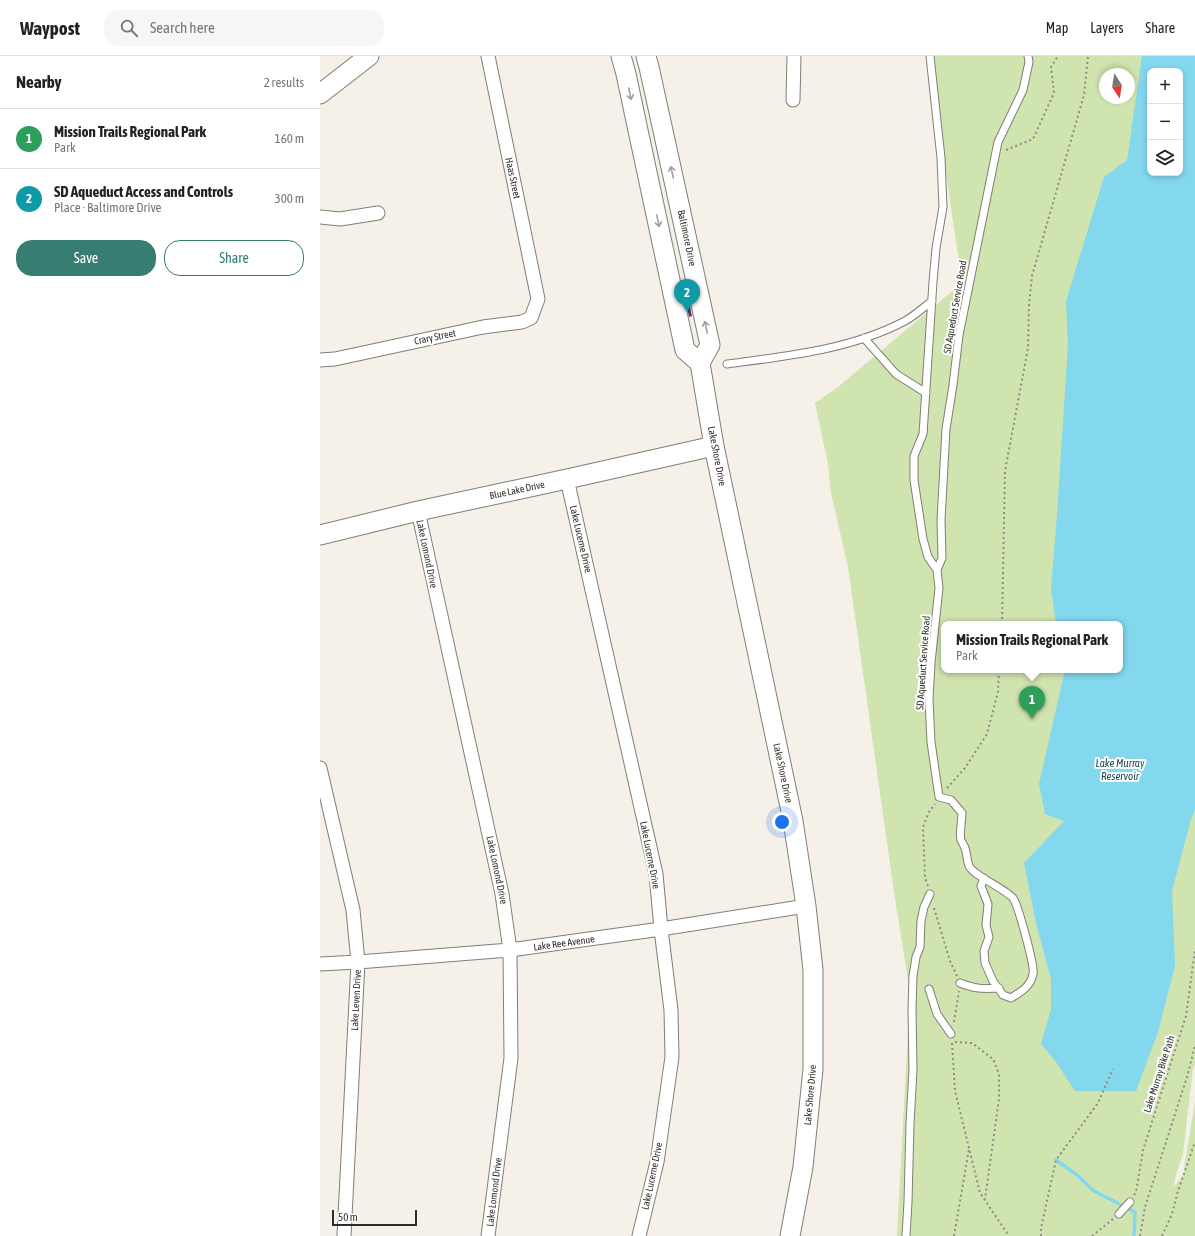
<!DOCTYPE html>
<meta charset="utf-8">
<style>
body{margin:0;font-family:"Asap Condensed",sans-serif;background:#f6f6f6;color:#222}
.controls{position:absolute;right:12px;top:12px;display:grid;overflow:hidden;border-radius:8px;box-shadow:0 2px 6px #0003}
.controls button{width:36px;height:36px;display:grid;place-items:center;padding:0;border:0;border-bottom:1px solid #e0e0e0;background:#fff;color:#222;font:20px sans-serif}
.compass{position:absolute;left:779px;top:12px;width:36px;height:36px;border-radius:50%;background:#fff;box-shadow:0 2px 6px #0003;rotate:168deg}
.scale{position:absolute;left:12px;bottom:10px;width:85px;box-sizing:border-box;padding-left:4px;border:2px solid #2e2d29;border-top:0;font-size:11px;line-height:14px;white-space:nowrap;color:#2e2d29;-webkit-text-stroke:3px #fff;paint-order:stroke}
.you{position:absolute;left:462px;top:766px;width:14px;height:14px;margin:-10px;border:3px solid #fff;border-radius:50%;background:#1a73e8;box-shadow:0 0 0 6px #1a73e833}
.badge{display:grid;place-items:center;width:26px;height:26px;border-radius:50%;background:#387d72;color:#fff;font-size:13px;font-weight:700}
.pin{position:absolute;translate:-50% -33px;filter:drop-shadow(0 1px 2px #0008)}
.pin::after{content:'';position:absolute;top:21px;width:14px;height:12px;background:inherit;clip-path:polygon(0 0,100% 0,50% 100%)}
.popup{position:absolute;left:621px;top:565px;width:182px;height:52px;box-sizing:border-box;display:grid;place-content:center;border-radius:8px;background:#fff;filter:drop-shadow(0 1px 3px #0005);font-size:13px;white-space:nowrap;color:#767676}
.popup b{font-size:15px;color:#222}
.popup::after{content:'';position:absolute;left:50%;top:100%;margin-left:-8px;border:8px solid transparent;border-top-color:#fff}
.list{margin:0;padding:0;list-style:none}
h2{display:flex;justify-content:space-between;align-items:center;height:52px;margin:0;padding:0 16px;font-size:17px}
h2 small{font-size:13px;font-weight:400;color:#767676}
.list li{display:grid;grid-template-columns:26px 1fr auto;gap:12px;align-items:center;box-sizing:border-box;height:60px;padding:0 16px;border-top:1px solid #e0e0e0}
.list b{display:block;font-size:15px;white-space:nowrap}
.list p{margin:0;font-size:13px;white-space:nowrap;color:#767676}
.list em{font-size:13px;font-style:normal;color:#767676}
.actions{display:flex;gap:8px;padding:12px 16px}
.actions a{flex:1;padding:9px 0;border:1px solid #387d72;border-radius:16px;text-align:center;font-size:14px;color:#387d72}
.actions .main{background:#387d72;color:#fff}
.icon{flex:none;width:22px;height:22px;fill:none;stroke:currentColor;stroke-width:2;stroke-linecap:round;stroke-linejoin:round}
.map{position:relative;flex:none;width:875px;height:1180px;overflow:hidden}
header{display:flex;align-items:center;gap:24px;box-sizing:border-box;height:56px;padding:0 20px;background:#fff;border-bottom:1px solid #e0e0e0}
header strong{font-size:19px}
nav{display:flex;gap:22px;margin-inline-start:auto;font-size:14px}
.search{width:280px;height:36px;background:#f6f6f6;display:flex;align-items:center;gap:10px;box-sizing:border-box;padding:0 14px;border-radius:16px;color:#767676;font-size:15px}
main{display:flex}
aside{flex:1;background:#fff}
.map>svg:first-child{display:block}
</style>
<header>
<strong>Waypost</strong>
<div class="search"><svg class="icon" aria-label="search" viewBox="0 0 24 24"><circle cx="10" cy="10" r="6"/><path d="M15 15l6 6"/></svg>Search here</div>
<nav><a>Map</a><a>Layers</a><a>Share</a></nav>
</header>
<main>
<aside>
<h2>Nearby<small>2 results</small></h2>
<ul class="list">
<li><span class="badge" style="background:#2e9e5b">1</span><div><b>Mission Trails Regional Park</b><p>Park</p></div><em>160 m</em></li>
<li><span class="badge" style="background:#0f9aa8">2</span><div><b>SD Aqueduct Access and Controls</b><p>Place · Baltimore Drive</p></div><em>300 m</em></li>
</ul>
<div class="actions"><a class="main">Save</a><a>Share</a></div>
</aside>
<div class="map">
<svg width="875" height="1180" viewBox="0 0 875 1180">
<rect width="100%" height="100%" fill="#f5f1e8"/>
<path fill="#d0e4af" fill-rule="evenodd" d="M614 0H875V1009L873 1013 863 1098 856 1119 853 1132 863 1119 875 1045V1180H577L590 937 575 843 528 511 511 437 508 408 495 347 518 331 642 227 622 89ZM830 15H860V117H830ZM785 18H809V42H785ZM624 568H800V614H624Z"/>
<path fill="#83d8ed" fill-rule="evenodd" d="M822 0H875V754L871 763 852 835 855 910 838 976 816 1035H755L736 1006 721 988 731 953V923L716 867 704 807 744 765 725 758 719 728 744 618 743 614H800V568H736L731 532 737 459 748 288 746 245 784 121 807 104ZM830 15H860V117H830Z"/>
<g fill="none" stroke-linecap="round" stroke-linejoin="round">
<path stroke="#83d8ed" stroke-width="3.5" d="M736 1104 757 1119 774 1135 815 1156 814 1180"/>
</g>
<path fill="#5d3a6a" d="M370 251 372 260 369 261 367 252Z"/>
<g fill="none" stroke-linecap="round" stroke-linejoin="round">
<g stroke="#817e75" stroke-width="9">
<path id="lane" d="M610 0 621 102 623 151 616 192 613 226 603 378 594 400V424L603 483 608 501 617 514
M544 282 576 318 606 337
M407 308C467 300 530 294 585 265 594 260 603 252 612 245
M664 822 661 830 668 848 666 869 669 881 664 895 665 907 673 925 683 939 691 942C701 936 711 930 713 918 715 910 698 849 693 842 684 832 654 820 649 810 647 805 647 798 645 792 644 789 642 787 641 784 639 778 642 764 642 757L631 744 619 741 611 686 609 643 611 607 619 532 617 514 622 502 621 464 626 373 633 329 639 279 678 86 703 34 709 6 708 0
M640 927C655 933 663 933 679 932
M609 933 617 958 631 978
M799 1158 810 1146
M586 1180 588 1146 590 1067 593 1014 592 952 593 920 596 901 600 891 601 865 604 851 610 838"/>
</g>
<g stroke="#817e75" stroke-width="15">
<path id="street" d="M473 44 474 0
M0 161 20 163 58 157
M0 304 15 303 163 271 202 266 211 262 218 243 168 0
M247 423 336 818 341 873 351 954 352 1001 337 1106 319 1180
M98 455 182 838 190 894 191 1002 168 1180
M0 712 33 854 38 906 24 1180
M0 908 38 906 190 894 341 873 486 850"/>
</g>
<g stroke="#817e75" stroke-width="21">
<path id="secondary" d="M301 0 306 18 319 79 365 294 380 307
M326 0 329 11 390 289 380 307
M0 38 49 0
M380 307 394 390 473 765 486 850 493 914V1013L483 1111 470 1180
M0 479 98 455 247 423 394 390"/>
</g>
<path stroke="#8e8b85" stroke-width="2" stroke-dasharray="2 3" stroke-linecap="butt" d="M686 94 713 83 734 37 731 11 738 0
M682 568 685 415 708 292 709 249 712 220 764 39 768 0
M627 732 645 712 667 678 678 636 679 614
M608 830 605 822 603 771 609 756 615 748
M614 852 630 905 637 920
M634 966 639 935
M635 986 652 987 673 1003 679 1018V1043L665 1143
M632 987 635 1035 660 1137 689 1180
M814 1139 816 1136 823 1094 866 960 875 894
M634 1180 649 1093
M721 1180V1172L736 1104 778 1047 793 1013
M772 1180 793 1163
M820 1180 825 1151 867 1021 875 990
M842 1180 852 1158 858 1135 875 1086"/>
<use href="#lane" stroke="#fff" stroke-width="7"/>
<use href="#street" stroke="#fff" stroke-width="13"/>
<use href="#secondary" stroke="#fff" stroke-width="19"/>
</g>
<defs><path id="oneway-shaft" d="M-6 0H5M1.5-3L5.5 0L1.5 3" fill="none" stroke-width="1.6" stroke-linecap="round" stroke-linejoin="round"/></defs>
<g stroke="#a1a09f">
<use href="#oneway-shaft" transform="translate(310 38) rotate(78)"/>
<use href="#oneway-shaft" transform="translate(352 116) rotate(-103)"/>
<use href="#oneway-shaft" transform="translate(338 165) rotate(78)"/>
<use href="#oneway-shaft" transform="translate(386 271) rotate(-102)"/>
</g>
<g text-anchor="middle" dominant-baseline="central" stroke-width="4" stroke-linejoin="round" paint-order="stroke">
<g font-size="10" fill="#2e2d29" stroke="#fff">
<text transform="translate(193 122) rotate(78)">Haas Street</text>
<text transform="translate(367 182) rotate(78)">Baltimore Drive</text>
<text transform="translate(635 251) rotate(-80)">SD Aqueduct Service Road</text>
<text transform="translate(115 281) rotate(-12)">Crary Street</text>
<text transform="translate(397 400) rotate(79)">Lake Shore Drive</text>
<text transform="translate(197 434) rotate(-12)">Blue Lake Drive</text>
<text transform="translate(261 483) rotate(77)">Lake Lucerne Drive</text>
<text transform="translate(107 498) rotate(78)">Lake Lomond Drive</text>
<text transform="translate(603 607) rotate(-86)">SD Aqueduct Service Road</text>
<text transform="translate(463 717) rotate(78)">Lake Shore Drive</text>
<text transform="translate(330 799) rotate(79)">Lake Lucerne Drive</text>
<text transform="translate(177 814) rotate(78)">Lake Lomond Drive</text>
<text transform="translate(244 887) rotate(-8)">Lake Ree Avenue</text>
<text transform="translate(36 944) rotate(-87)">Lake Leven Drive</text>
<text transform="translate(839 1018) rotate(-72)">Lake Murray Bike Path</text>
<text transform="translate(490 1039) rotate(-85)">Lake Shore Drive</text>
<text transform="translate(332 1120) rotate(-78)">Lake Lucerne Drive</text>
<text transform="translate(174 1136) rotate(-83)">Lake Lomond Drive</text>
</g>
<g font-size="11" font-style="italic" fill="#1c444d" stroke="#fff">
<text x="800" y="707">Lake Murray<tspan x="800" dy="13">Reservoir</tspan></text>
</g>
</g>
</svg>
<div class="controls">
<button>+</button>
<button>−</button>
<button><svg class="icon" aria-label="layers" viewBox="0 0 24 24"><path d="M12 4l9 5-9 5-9-5zM3 14l9 5 9-5"/></svg></button>
</div>
<svg class="compass" viewBox="-18 -18 36 36"><path d="M0-13l5 13h-10z" fill="#e53935"/><path d="M0 13l5-13h-10z" fill="#767676"/></svg>
<div class="scale">50 m</div>
<div class="you"></div>
<div class="pin badge" style="left:712px;top:663px;background:#2e9e5b">1</div>
<div class="popup"><b>Mission Trails Regional Park</b>Park</div>
<div class="pin badge" style="left:367px;top:256px;background:#0f9aa8">2</div>
</div>
</main>
